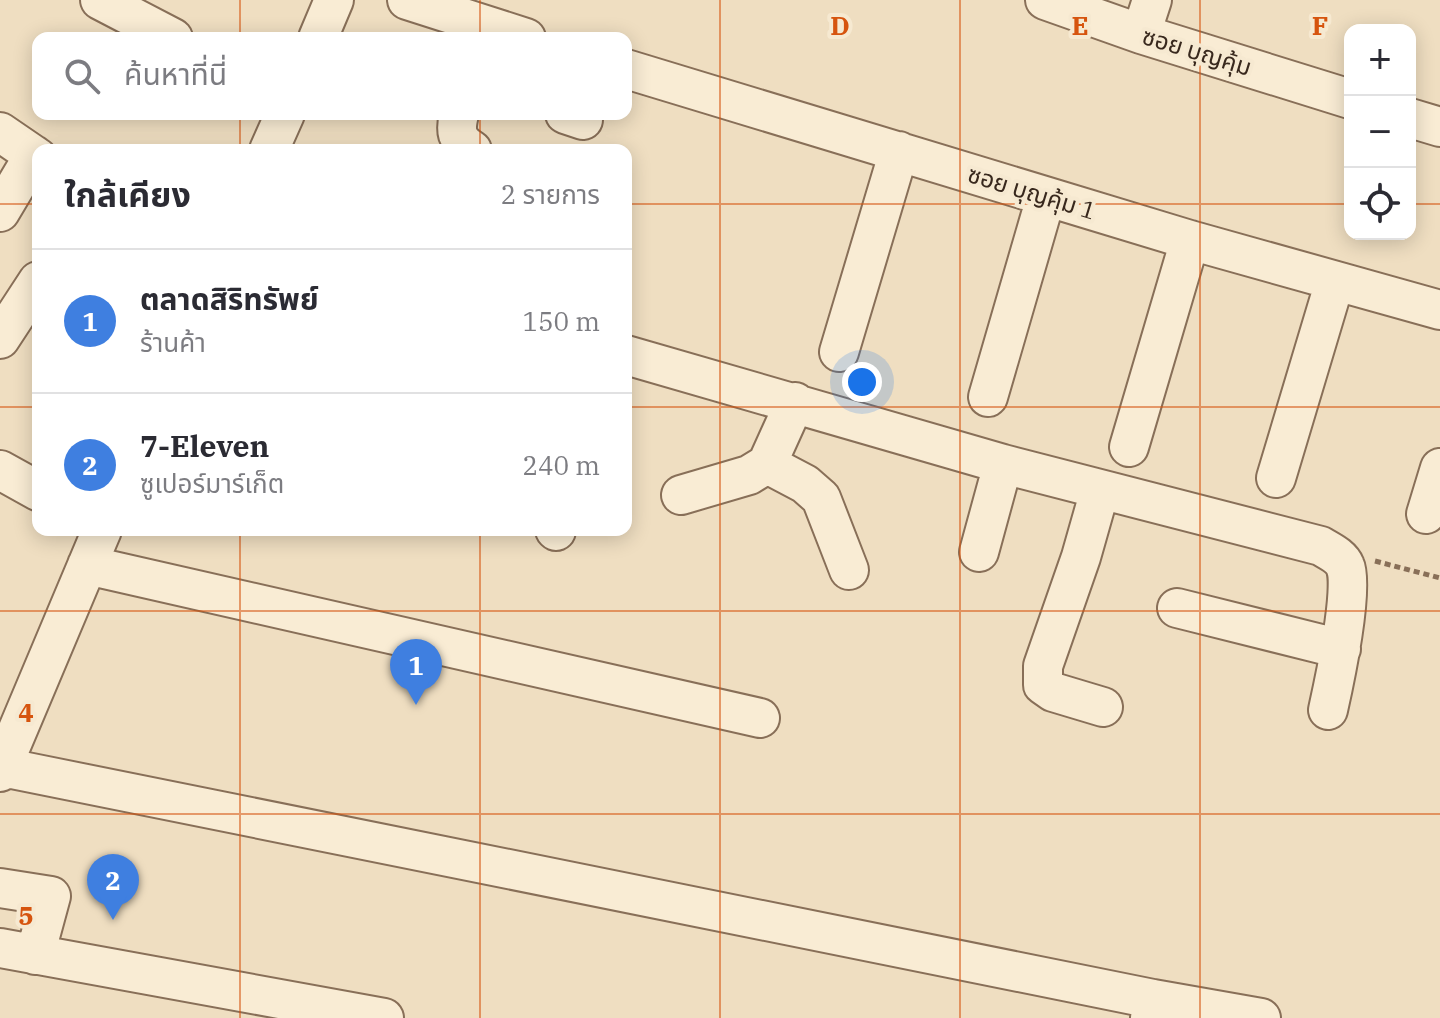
<!DOCTYPE html>
<html lang="th">
<meta charset="utf-8">
<style>
body{margin:0;font-family:"IBM Plex Serif","Noto Sans Thai",serif;background:#f7f7f7;color:#2b2b33}
.controls{position:absolute;right:24px;top:24px;display:grid;overflow:hidden;border-radius:16px;box-shadow:0 4px 20px #0003}
.controls button{width:72px;height:72px;display:grid;place-items:center;padding:0;border:0;border-bottom:2px solid #e1e1e2;background:#fff;color:#2b2b33;font:40px sans-serif}
.you{position:absolute;left:862px;top:382px;width:28px;height:28px;margin:-20px;border:6px solid #fff;border-radius:50%;background:#1a73e8;box-shadow:0 0 0 12px #1a73e833}
.badge{display:grid;place-items:center;width:52px;height:52px;border-radius:50%;background:#99272f;color:#fff;font-size:26px;font-weight:700}
.pin{position:absolute;translate:-50% -66px;filter:drop-shadow(0 2px 4px #0008)}
.pin::after{content:'';position:absolute;top:42px;width:28px;height:24px;background:inherit;clip-path:polygon(0 0,100% 0,50% 100%)}
.list{margin:0;padding:0;list-style:none}
h2{display:flex;justify-content:space-between;align-items:center;height:104px;margin:0;padding:0 32px;font-size:34px}
h2 small{font-size:26px;font-weight:400;color:#7c7c81}
.list li{display:grid;grid-template-columns:52px 1fr auto;gap:24px;align-items:center;box-sizing:border-box;height:144px;padding:0 32px;border-top:2px solid #e1e1e2}
.list b{display:block;font-size:30px;white-space:nowrap}
.list p{margin:0;font-size:26px;white-space:nowrap;color:#7c7c81}
.list em{font-size:26px;font-style:normal;color:#7c7c81}
.icon{flex:none;width:44px;height:44px;fill:none;stroke:currentColor;stroke-width:2;stroke-linecap:round;stroke-linejoin:round}
.map{position:relative;flex:none;width:1440px;height:1018px;overflow:hidden}
.search{position:absolute;background:#fff;box-shadow:0 4px 20px #0003;left:32px;top:32px;width:600px;height:88px;display:flex;align-items:center;gap:20px;box-sizing:border-box;padding:0 28px;border-radius:16px;color:#7c7c81;font-size:30px}
.panel{position:absolute;background:#fff;box-shadow:0 4px 20px #0003;left:32px;top:144px;width:600px;height:392px;border-radius:16px}
.map>svg:first-child{display:block}
</style>
<div class="map">
<svg width="1440" height="1018" viewBox="0 0 1440 1018">
<rect width="100%" height="100%" fill="#efdec1"/>
<g fill="none" stroke-linecap="round" stroke-linejoin="round">
<g stroke="#886f58" stroke-width="42">
<path id="minor" d="M100 0 173 38
M407 0 526 38
M1045 0 1141 34 1350 99
M1141 34 1152 0
M318 38 334 0
M626 69 1190 240 1440 310
M459 114C455 131 456 140 472 150
M565 114 583 120
M1410 118 1440 127
M0 132 38 158
M269 150 285 114
M0 212 34 155
M0 339 38 281
M839 352 899 151
M626 355 1003 464 1321 546C1329 551 1341 556 1345 566 1355 587 1334 683 1328 710
M988 397 1046 197
M1129 447 1190 240
M767 464 805 484 821 498 849 570
M0 470 38 491
M1276 478 1335 281
M1100 490 1081 557 1043 666V685L1053 692 1103 707
M681 495 749 475 767 464 795 402
M1426 514 1440 468
M555 530 556 531
M979 552 1003 464
M87 565 760 718
M1177 608 1341 649
M2 767 1153 999
M0 772 102 530
M0 888 51 896 35 955
M0 948 384 1018
M1150 1018 1153 999 1261 1018"/>
</g>
<path stroke="#886f58" stroke-width="5" stroke-dasharray="6 4" stroke-linecap="butt" d="M1375 561 1440 578"/>
<use href="#minor" stroke="#f9ecd4" stroke-width="38"/>
</g>
<path fill="none" stroke="#d6540e" stroke-width="2" stroke-opacity="0.55" d="M240 0V38M480 0V38M720 0V1018M960 0V1018M1200 0V1018M240 114V150M480 114V150M0 204H38M626 204H1350M1410 204H1440M0 407H38M626 407H1440M240 530V1018M480 530V1018M0 611H1440M0 814H1440"/>
<g text-anchor="middle" dominant-baseline="central" stroke-width="8" stroke-linejoin="round" paint-order="stroke">
<g font-size="24" fill="#38281d" stroke="#f6e9d1">
<text transform="translate(1197 51) rotate(17)">ซอย บุญคุ้ม</text>
<text transform="translate(1032 192) rotate(17)">ซอย บุญคุ้ม 1</text>
</g>
</g>
<g font-size="26" text-anchor="middle" font-weight="bold" fill="#d6540e" stroke="#f6e9d1" stroke-width="8" stroke-linejoin="round" paint-order="stroke">
<text x="840" y="35">D</text>
<text x="1080" y="35">E</text>
<text x="1320" y="35">F</text>
<text x="26" y="722">4</text>
<text x="26" y="925">5</text>
</g>
</svg>
<div class="controls">
<button>+</button>
<button>−</button>
<button><svg class="icon" aria-label="locate" viewBox="0 0 24 24"><circle cx="12" cy="12" r="6"/><path d="M12 2v4M12 18v4M2 12h4M18 12h4"/></svg></button>
</div>
<div class="you"></div>
<div class="pin badge" style="left:416px;top:705px;background:#3f7fe0">1</div>
<div class="pin badge" style="left:113px;top:920px;background:#3f7fe0">2</div>
<div class="search"><svg class="icon" aria-label="search" viewBox="0 0 24 24"><circle cx="10" cy="10" r="6"/><path d="M15 15l6 6"/></svg>ค้นหาที่นี่</div>
<section class="panel">
<h2>ใกล้เคียง<small>2 รายการ</small></h2>
<ul class="list">
<li><span class="badge" style="background:#3f7fe0">1</span><div><b>ตลาดสิริทรัพย์</b><p>ร้านค้า</p></div><em>150 m</em></li>
<li><span class="badge" style="background:#3f7fe0">2</span><div><b>7-Eleven</b><p>ซูเปอร์มาร์เก็ต</p></div><em>240 m</em></li>
</ul>
</section>
</div>
